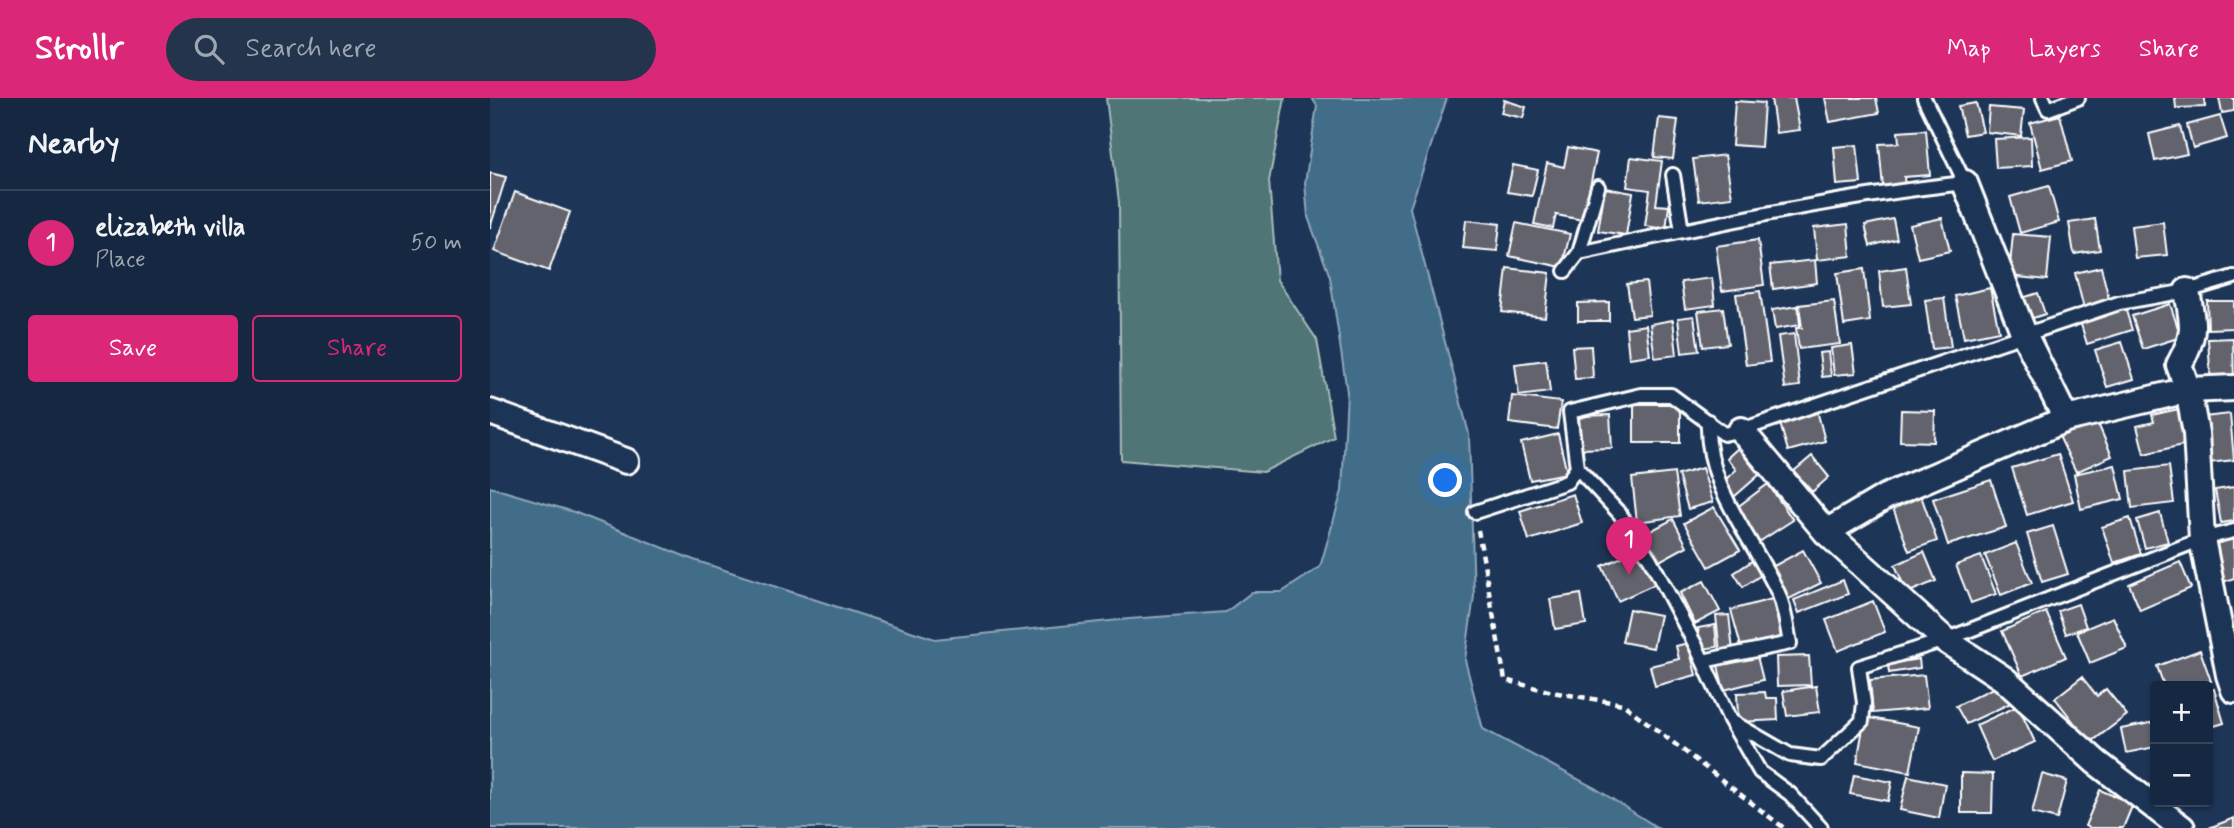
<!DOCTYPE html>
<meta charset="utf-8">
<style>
body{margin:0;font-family:Mynerve,sans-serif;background:#23344c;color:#f1f3f6}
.controls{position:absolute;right:21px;bottom:21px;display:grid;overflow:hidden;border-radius:7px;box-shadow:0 2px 5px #0004}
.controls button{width:63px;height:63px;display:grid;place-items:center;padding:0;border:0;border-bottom:2px solid #35445a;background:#162841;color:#f1f3f6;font:35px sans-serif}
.you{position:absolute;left:956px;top:383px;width:24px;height:24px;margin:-18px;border:5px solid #fff;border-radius:50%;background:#1a73e8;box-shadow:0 0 0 10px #1a73e833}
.badge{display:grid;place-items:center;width:46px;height:46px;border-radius:50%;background:#db2777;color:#fff;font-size:23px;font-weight:700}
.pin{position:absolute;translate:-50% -58px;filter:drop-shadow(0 2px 4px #0008)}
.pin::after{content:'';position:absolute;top:37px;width:24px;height:21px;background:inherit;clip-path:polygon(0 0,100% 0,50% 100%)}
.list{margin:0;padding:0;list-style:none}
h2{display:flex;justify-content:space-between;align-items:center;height:91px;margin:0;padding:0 28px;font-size:30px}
h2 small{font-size:23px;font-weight:400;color:#9ea6b1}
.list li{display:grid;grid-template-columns:46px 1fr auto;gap:21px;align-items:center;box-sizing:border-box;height:105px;padding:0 28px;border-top:2px solid #35445a}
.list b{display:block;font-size:26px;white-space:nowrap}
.list p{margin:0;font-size:23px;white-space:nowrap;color:#9ea6b1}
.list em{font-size:23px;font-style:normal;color:#9ea6b1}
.actions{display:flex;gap:14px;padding:21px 28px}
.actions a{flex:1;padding:16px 0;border:2px solid #db2777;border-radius:7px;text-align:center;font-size:24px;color:#db2777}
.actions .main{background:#db2777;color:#fff}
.icon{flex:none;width:38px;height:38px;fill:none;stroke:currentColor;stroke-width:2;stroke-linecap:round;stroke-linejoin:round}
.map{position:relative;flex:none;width:1744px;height:730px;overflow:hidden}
header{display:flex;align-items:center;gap:42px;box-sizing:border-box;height:98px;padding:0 35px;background:#db2777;color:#fff}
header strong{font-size:33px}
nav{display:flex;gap:38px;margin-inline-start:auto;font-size:24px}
.search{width:490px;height:63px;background:#23344c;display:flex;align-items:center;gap:18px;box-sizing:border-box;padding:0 24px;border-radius:38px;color:#9ea6b1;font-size:26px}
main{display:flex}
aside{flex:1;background:#162841}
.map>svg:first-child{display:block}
</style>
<header>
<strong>Strollr</strong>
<div class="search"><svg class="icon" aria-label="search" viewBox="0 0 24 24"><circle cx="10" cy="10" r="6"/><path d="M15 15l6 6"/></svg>Search here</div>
<nav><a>Map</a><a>Layers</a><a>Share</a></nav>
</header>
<main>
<aside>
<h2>Nearby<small></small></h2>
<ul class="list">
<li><span class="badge">1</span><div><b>elizabeth villa</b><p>Place</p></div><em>50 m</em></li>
</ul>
<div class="actions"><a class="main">Save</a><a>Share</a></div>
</aside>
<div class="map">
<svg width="1744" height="730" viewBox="0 0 1744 730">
<rect width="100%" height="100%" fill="#1d3557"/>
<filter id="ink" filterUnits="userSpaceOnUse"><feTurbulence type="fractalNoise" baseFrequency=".0143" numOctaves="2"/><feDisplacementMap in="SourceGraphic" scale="14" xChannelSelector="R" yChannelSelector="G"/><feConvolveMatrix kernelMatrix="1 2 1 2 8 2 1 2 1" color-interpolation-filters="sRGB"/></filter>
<g filter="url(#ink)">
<path fill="#507476" stroke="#a8baba" stroke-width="2" d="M616 0H795L779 83 787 182 827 242 844 339 773 374 631 362 629 104Z"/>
<path fill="#426d89" stroke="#8ea7b8" stroke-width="2" d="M822 0H957L920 110 979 336 984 498 975 562 993 631 1105 690 1168 730H0V389L84 414 204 462 445 541 639 521 736 514 762 494H792L830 469 852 393 857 294 840 179 818 119 815 85 827 8Z"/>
<path fill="#64636e" stroke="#fff" stroke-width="2" d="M1281 0H1304L1310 32 1286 35Z
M1335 0H1386L1389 15 1340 24Z
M1685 0H1715V9L1686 10Z
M1729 0H1744V13L1732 15Z
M1014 2 1036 9 1033 20 1011 15Z
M1245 3 1274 5 1271 49 1242 47Z
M1486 5 1493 34 1475 37 1468 8Z
M1499 9 1534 12 1531 38 1497 34Z
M1570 17 1582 63 1552 71 1540 25Z
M1730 18 1737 40 1703 50 1697 27Z
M1169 20 1188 22 1183 61 1164 59Z
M1690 28 1697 56 1665 63 1659 36Z
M1436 32 1440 77 1414 79 1415 88 1393 90 1389 46 1409 45 1408 34Z
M1541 39 1542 68 1506 70 1504 41Z
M1367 47 1371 85 1347 87 1344 49Z
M1078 49 1107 55 1093 122 1066 117 1063 130 1044 126 1057 65 1074 69Z
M1235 57 1242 99 1209 103 1203 61Z
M1141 59 1172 63 1166 107 1179 108 1176 131 1155 128 1160 92 1137 89Z
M1023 67 1048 72 1042 98 1017 94Z
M0 75 16 79 0 130Z
M1559 88 1569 124 1530 135 1520 99Z
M1115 90 1143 95 1136 137 1108 133Z
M25 94 80 114 59 173 4 153Z
M1452 120 1460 153 1428 160 1420 127Z
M1403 121 1407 141 1380 148 1375 127Z
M1605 121 1610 152 1584 156 1579 125Z
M976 122 1010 126 1007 153 973 150Z
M1673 124 1677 157 1645 160 1641 128Z
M1026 125 1080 136 1072 169 1019 158Z
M1358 126 1361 158 1327 162 1324 130Z
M1523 136 1561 139 1557 182 1519 178Z
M1268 142 1274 187 1232 193 1226 148Z
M1325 162 1327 185 1283 191 1280 167Z
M1416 169 1421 206 1393 209 1389 173Z
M1611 169 1620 205 1594 211 1585 175Z
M1017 170 1060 175 1055 219 1012 214Z
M1374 171 1380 223 1354 227 1347 175Z
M1222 180 1225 207 1195 211 1191 184Z
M1156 184 1160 217 1142 219 1137 186Z
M1500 190 1509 233 1474 240 1465 198Z
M1270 193 1280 264 1256 267 1246 196Z
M1548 195 1555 216 1534 223 1526 202Z
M1454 200 1461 249 1442 251 1435 202Z
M1344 203 1350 246 1309 251 1306 230H1312L1309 207Z
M1717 203H1744V230L1718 231Z
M1119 204V223H1088V205Z
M1634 206 1642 232 1597 246 1589 220Z
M1680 206 1691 239 1653 251 1642 218Z
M1308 208 1310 227 1285 231 1282 212Z
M1233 210 1238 246 1213 249 1208 213Z
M1204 218 1209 253 1192 255 1188 220Z
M1183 222 1187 257 1165 260 1160 226Z
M1156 227 1160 257 1139 260 1136 230Z
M1304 236 1310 288 1295 290 1288 238Z
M1743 240 1744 285 1721 287 1718 241Z
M1632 244 1644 281 1617 289 1605 252Z
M1362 247 1366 275 1344 277 1341 250Z
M1101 248 1103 280 1085 281 1082 249Z
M1338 254 1341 278 1332 279 1329 255Z
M1056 262 1060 294 1029 298 1025 266Z
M1022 298 1071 304 1067 331 1019 325Z
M1144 306H1190V345H1144Z
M1693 310 1701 345 1654 356 1647 328 1664 324 1662 317Z
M1327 312 1335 343 1298 353 1289 322Z
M1411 312 1445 313 1444 344 1410 343Z
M1740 316 1744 362 1719 365 1714 319Z
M1120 317 1122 350 1090 351 1089 318Z
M1606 321 1622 358 1586 374 1569 338Z
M1068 336 1077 375 1040 382 1031 345Z
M1248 350 1269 377 1244 399 1234 383 1246 372 1237 360Z
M1568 356 1583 403 1537 417 1522 370Z
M1322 358 1339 379 1322 394 1304 373Z
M1625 367 1633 401 1591 411 1584 376Z
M1679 368 1684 405 1642 410 1638 373Z
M1212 370 1223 404 1198 411 1188 377Z
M1184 375 1190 418 1147 424 1142 380Z
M1501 382 1516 429 1458 447 1443 401Z
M1278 386 1303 422 1269 444 1246 410Z
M1744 389V423L1731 425 1725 392Z
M1429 392 1447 443 1419 453 1400 402Z
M1083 396 1092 425 1039 442 1030 413Z
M1224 409 1250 452 1219 469 1194 425Z
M1670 415 1678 444 1655 450 1647 422Z
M1640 420 1651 456 1624 465 1612 429Z
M1183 421 1197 448 1166 465 1151 438Z
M1563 428 1578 476 1552 484 1537 436Z
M1744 438V480L1733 484 1721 445Z
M1526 445 1542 485 1511 497 1495 457Z
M1149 451 1165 486 1128 503 1112 468Z
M1313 452 1331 485 1299 501 1282 469Z
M1434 454 1446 483 1417 495 1405 467Z
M1491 458 1506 496 1481 505 1466 467Z
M1262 463 1271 477 1253 489 1244 475Z
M1690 464 1701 490 1650 512 1639 486Z
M1353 482 1358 496 1309 515 1304 502Z
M1214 483 1230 513 1205 526 1190 495Z
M1091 496 1096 526 1065 531 1060 501Z
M1282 501 1293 542 1252 552 1241 512Z
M1383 503 1395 534 1348 553 1336 522Z
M1588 506 1596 529 1576 536 1568 513Z
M1139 511 1170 517 1163 550 1132 544Z
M1556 514 1576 559 1532 578 1512 533Z
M1239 517 1243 553 1230 554 1226 518Z
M1623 519 1637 550 1600 565 1587 534Z
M1225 527 1227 549 1211 551 1208 530Z
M1198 545 1206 577 1165 588 1160 568 1189 561 1186 548Z
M1710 552 1721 583 1706 588H1674L1667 568Z
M1266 554 1273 582 1234 592 1227 564Z
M1319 558 1321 587 1287 588 1286 559Z
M1429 561 1430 570 1399 575 1398 566Z
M1434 577 1438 610 1383 615 1380 582Z
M1592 579 1607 598 1616 591 1637 617 1600 645 1565 600Z
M1513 585 1523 604 1476 626 1466 608Z
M1326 588 1330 614 1297 618 1293 593Z
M1724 591 1734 625 1718 630V593Z
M1275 594 1276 600H1287L1288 622 1248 624 1247 595Z
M1528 608 1545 644 1502 663 1486 627Z
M1375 619 1429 629 1420 674 1367 664Z
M1665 624V649L1636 655 1631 631Z
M1471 675 1503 676 1502 715H1471Z
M1552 676 1577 683 1567 721 1542 715Z
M1364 677 1402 684 1398 703 1360 696Z
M1418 678 1455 686 1449 720 1410 712Z
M1610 692 1643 706 1633 730H1600L1595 728Z
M1744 720V730H1719Z"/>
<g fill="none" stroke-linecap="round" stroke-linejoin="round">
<g stroke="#fff" stroke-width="18">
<path id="lane" d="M1553 0 1558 11 1588 0
M1183 77 1192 133
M1089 155C1216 128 1345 99 1475 85L1434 0
M1075 173 1089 155 1108 89
M985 414 1077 384 1087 370
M1213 563 1300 545C1297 530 1295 512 1289 497 1264 441 1215 389 1218 323
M1241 623 1300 657 1331 661 1372 623 1374 605 1369 569 1455 542 1712 441 1744 433
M1331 730 1300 696 1270 674 1240 622 1206 548 1160 461 1130 416 1087 370 1080 314 1151 297H1181L1234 336 1251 332 1629 205 1697 193 1744 179"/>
</g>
<g stroke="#fff" stroke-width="30">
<path id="street" d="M1475 85 1534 236 1576 321
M1697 193C1703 228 1707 234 1689 267L1698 292 1706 335 1712 441 1739 577 1744 592
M0 314 136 363
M1251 332 1336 434 1455 542 1514 581 1606 664 1692 730
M1336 434 1395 399 1576 321 1698 292 1744 290"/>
</g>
<path stroke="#fff" stroke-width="4.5" stroke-dasharray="7 5" stroke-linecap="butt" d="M988 432 1015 582 1062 594 1133 606 1294 730"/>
<use href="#lane" stroke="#1d3557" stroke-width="12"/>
<use href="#street" stroke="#1d3557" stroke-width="24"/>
</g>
</g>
</svg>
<div class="controls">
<button>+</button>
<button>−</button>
</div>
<div class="you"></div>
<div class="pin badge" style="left:1139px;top:477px">1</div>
</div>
</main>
